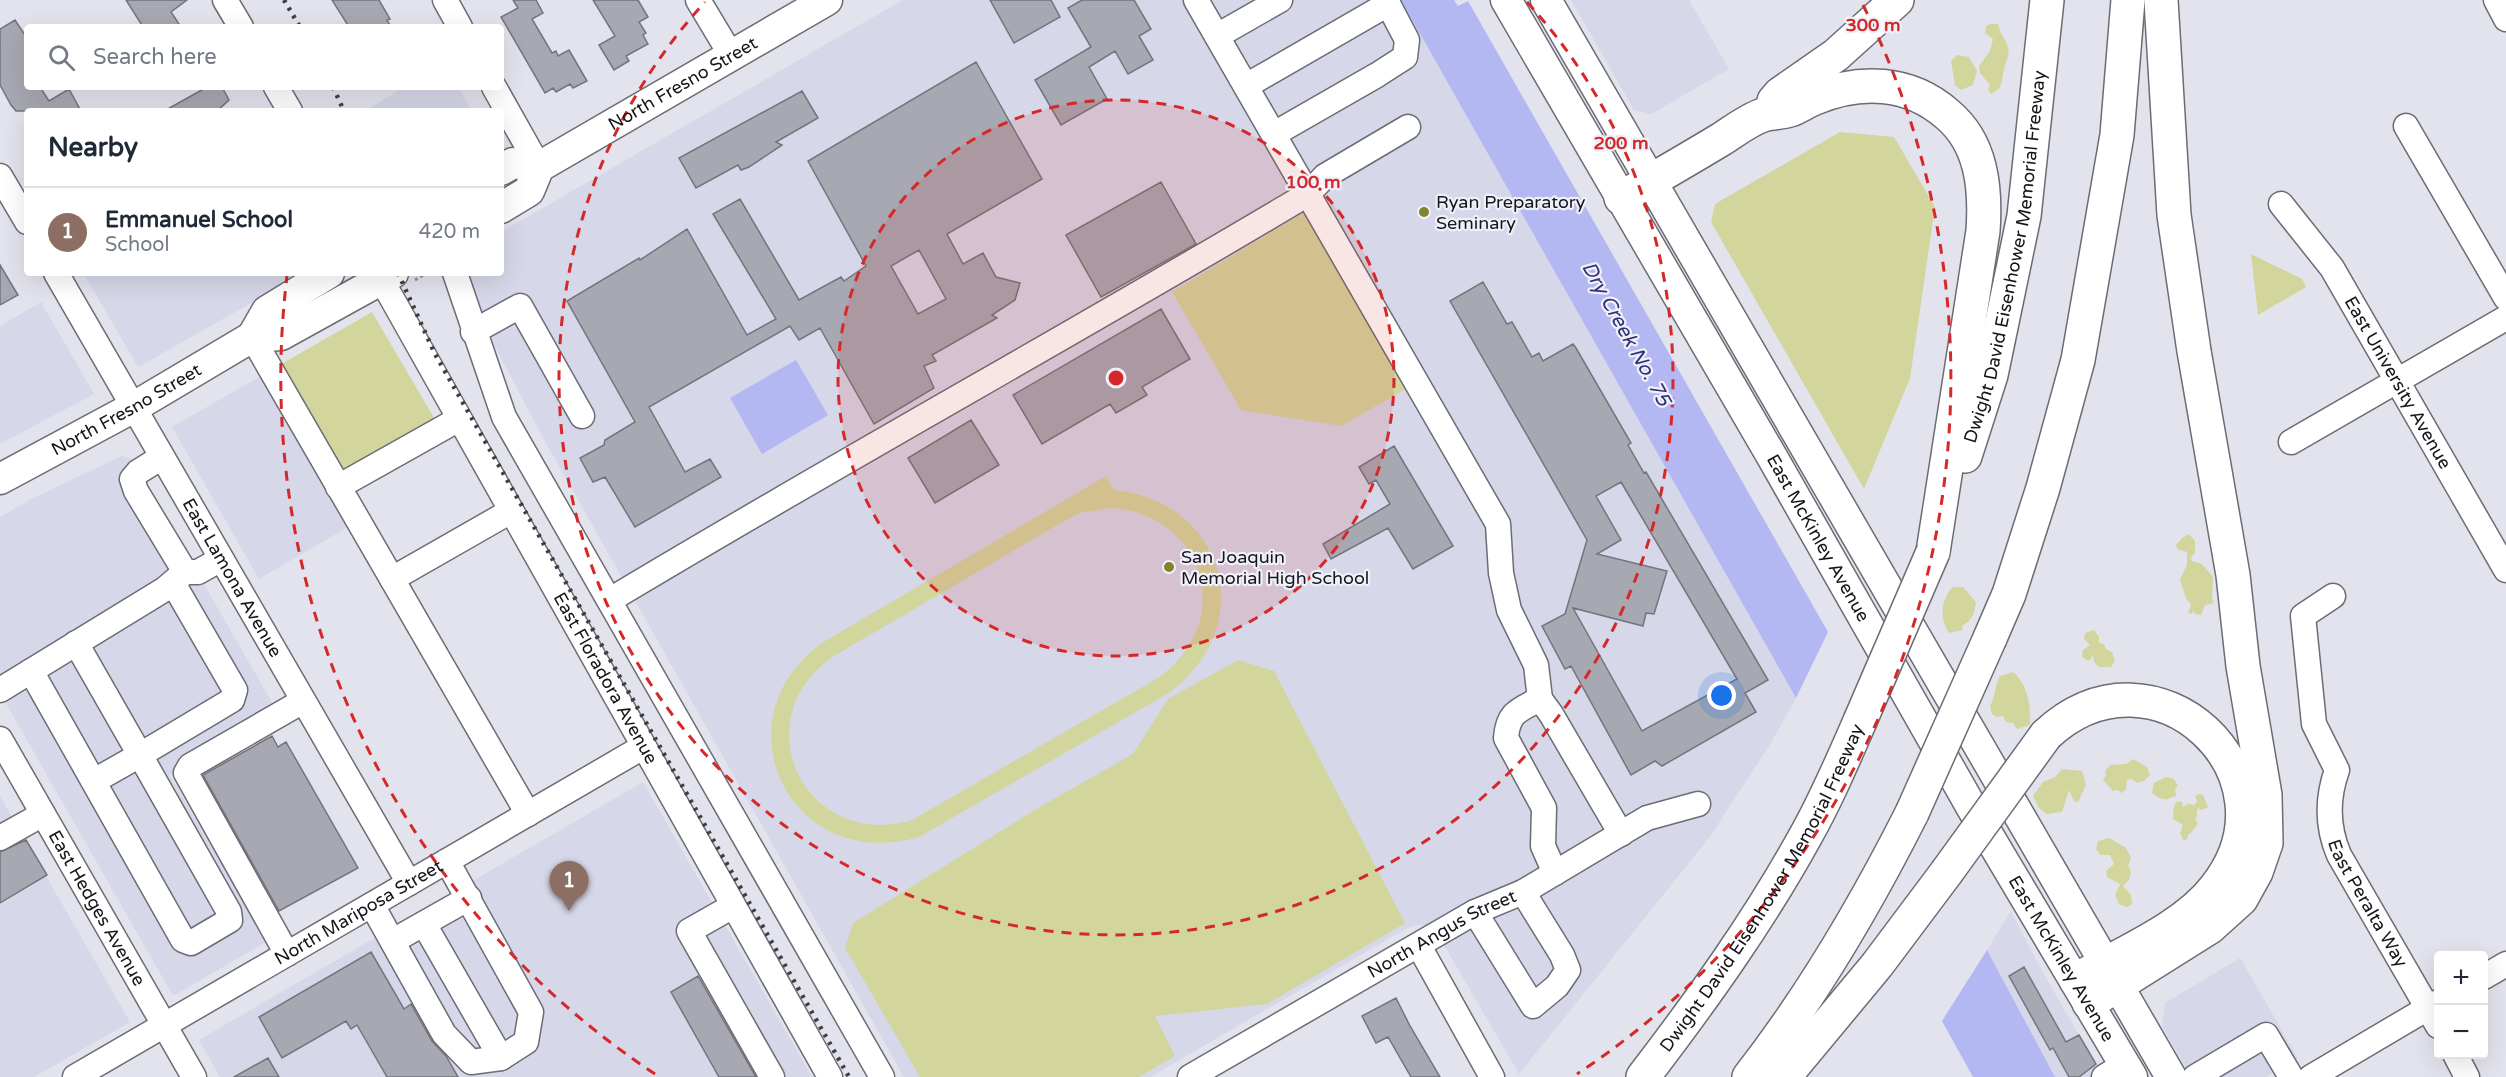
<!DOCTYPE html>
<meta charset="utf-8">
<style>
body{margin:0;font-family:"Varela Round",sans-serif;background:#f6f6f7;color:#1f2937}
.controls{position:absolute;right:18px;bottom:18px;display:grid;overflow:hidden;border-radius:6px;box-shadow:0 6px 24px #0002}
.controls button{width:54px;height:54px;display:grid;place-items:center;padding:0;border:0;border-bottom:2px solid #e0e1e3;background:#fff;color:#1f2937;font:30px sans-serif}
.you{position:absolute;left:1722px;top:696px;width:21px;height:21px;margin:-15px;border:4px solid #fff;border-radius:50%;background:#1a73e8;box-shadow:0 0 0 9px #1a73e833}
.badge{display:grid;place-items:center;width:39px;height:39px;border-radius:50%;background:#b45309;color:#fff;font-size:20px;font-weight:700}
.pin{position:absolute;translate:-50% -50px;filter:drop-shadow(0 2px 3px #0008)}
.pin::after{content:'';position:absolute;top:32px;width:21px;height:18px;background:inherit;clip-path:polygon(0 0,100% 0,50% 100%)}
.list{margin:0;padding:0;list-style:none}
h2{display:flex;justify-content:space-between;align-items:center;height:78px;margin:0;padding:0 24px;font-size:26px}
h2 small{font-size:20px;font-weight:400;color:#747a83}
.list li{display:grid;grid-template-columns:39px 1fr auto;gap:18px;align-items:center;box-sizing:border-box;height:90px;padding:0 24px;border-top:2px solid #e0e1e3}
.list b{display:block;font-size:22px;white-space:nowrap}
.list p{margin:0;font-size:20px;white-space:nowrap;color:#747a83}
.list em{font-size:20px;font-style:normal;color:#747a83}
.icon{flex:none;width:33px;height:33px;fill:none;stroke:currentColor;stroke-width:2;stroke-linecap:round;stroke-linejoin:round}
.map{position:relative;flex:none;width:2506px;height:1077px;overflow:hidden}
.search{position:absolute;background:#fff;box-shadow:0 6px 24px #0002;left:24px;top:24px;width:480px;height:66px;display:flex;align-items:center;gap:15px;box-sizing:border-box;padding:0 21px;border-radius:6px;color:#747a83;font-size:22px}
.panel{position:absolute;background:#fff;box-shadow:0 6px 24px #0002;left:24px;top:108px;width:480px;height:168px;border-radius:6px}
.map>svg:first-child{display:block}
</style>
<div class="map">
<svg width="2506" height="1077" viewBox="0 0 2506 1077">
<rect width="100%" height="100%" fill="#e2e3ed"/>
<path fill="#d6d7e8" d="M903 0H1401L1796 698 1771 743 1709 838 1519 1074 1440 938 1427 926 1418 925 1409 927 1150 1077H904L542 436 470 299 471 273H501V232Z
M1571 0H1689L1729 69 1651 114 1634 110Z
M404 87H458L472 111H365Z
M91 273H304L140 366 137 365 85 276Z
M41 302 94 394 0 444V326Z
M266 373 353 524 259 579 172 427Z
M122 456 132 459 278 713 170 775 266 942 175 995 172 994 0 693V517L31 499Z
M643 782 812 1077H220L199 1040Z
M0 796 130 1022 34 1077H0Z
M2011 911 2041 969 2103 1077H2055L1987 950Z
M2240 958 2298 1058 2266 1077H2191L2162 1026 2165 1003Z"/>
<path fill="#d2d69d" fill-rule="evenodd" d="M1991 24H1998C2001 36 2005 38 2008 47 2010 54 2007 59 2005 66 2000 79 2006 87 1991 94L1988 90 1990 85 1980 73 1979 66 1990 51 1993 39 1985 33 1986 26Z
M1957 55 1969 57 1977 71 1973 85 1961 90 1955 85 1951 61Z
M1840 132 1894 137 1935 207 1910 378 1864 489 1711 222 1715 204Z
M1308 210 1406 389 1341 426 1241 410 1172 292Z
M2251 254 2302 279 2306 287 2258 315Z
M372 312 437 423 343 478 278 366Z
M1106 476 1114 490C1227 501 1260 629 1167 694L919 837C789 875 714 717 825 641ZM1111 508C1207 515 1236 623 1158 678L912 820C805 852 741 719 834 656L1066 520 1080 513Z
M2189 534 2195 541V553L2191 557 2192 561 2202 564 2213 577 2212 597 2214 603 2205 605 2201 615 2195 614 2194 611 2191 614 2188 612 2191 605 2186 598 2180 579 2187 565V552L2177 549 2176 545 2182 538Z
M1952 587H1963L1976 602C1974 613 1973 620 1963 625L1962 630 1949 633C1939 617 1941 602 1952 587Z
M2094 630 2099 637V643L2104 644 2106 649 2112 652 2115 661 2111 667H2099L2094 662 2093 655 2089 661 2082 657 2083 650 2090 645 2084 639 2085 633Z
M1238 660 1274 671 1405 923 1267 1004 1155 1016 1175 1056 1139 1077H920L845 948 853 923 1038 808 1133 754 1168 699Z
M2013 672C2028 685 2031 705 2030 725L2017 729 2013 723 2006 722 2003 716 1997 717 1992 714 1990 706C1996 695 1994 687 2000 676Z
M2133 759 2147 767 2150 775 2144 781 2137 783 2132 779 2127 780 2126 790 2121 793 2118 790 2113 791 2103 780 2106 775 2105 771 2110 765 2126 764Z
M2062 769 2082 771 2086 785 2078 802 2074 801 2069 790 2062 812 2047 814 2039 808 2033 796 2043 782 2055 777Z
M2166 777 2174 779 2178 786 2175 788 2176 796C2165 801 2161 800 2152 793L2154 783Z
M2198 794 2203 795 2208 807 2202 810 2197 808V816L2195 818 2198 824 2190 834H2188V838L2184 841 2180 833 2183 825 2173 819 2174 806 2177 801 2182 802 2183 807 2188 804 2195 805 2197 801 2195 797Z
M2109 838 2126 848 2131 858 2128 866 2131 871 2129 880 2123 886 2131 895 2132 904 2127 907 2119 904 2115 895 2120 884 2107 877 2106 871 2114 864 2110 855H2100L2096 849 2098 841Z"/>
<path fill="#b3b7f2" d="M1401 0H1454L1458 6 1468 1 1828 632 1796 698Z
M796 360 828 415 762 454 730 398Z
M1987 950 2055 1077H1973L1942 1021Z"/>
<path fill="#a7a8b1" stroke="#73747d" stroke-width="1.5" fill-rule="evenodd" d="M126 0H187L171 12 181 27H143Z
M332 0H379L390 19 387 20 391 27H349Z
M513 0H536L543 13 532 19 552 53 556 51 558 56 569 50 587 81 573 88 570 84 556 92 553 88 545 93 501 17 518 8Z
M593 0H638L648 17 639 22 646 33 643 35 648 44 626 56 629 61 614 70 599 45 615 36Z
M990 0H1051L1060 17 1014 43Z
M1082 0H1134L1151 29 1139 36 1153 60 1128 74 1115 51 1089 67 1107 99 1061 125 1035 80 1091 47 1068 8Z
M15 20 27 38V87H40L49 101 69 89 81 111H16L11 105 0 85V29Z
M976 62 1042 179 947 234 963 264 983 253 996 277 1020 283 1015 300 992 315 997 318 932 355 936 361 924 366 934 388 874 424 820 328 799 340 790 326 649 407 685 472 710 459 721 477 635 527 605 477 593 482 580 458 604 445 605 440 635 422 567 301 639 258 640 260 687 229 747 335 776 319 713 214 740 199 799 300 841 277 844 281 866 266 808 161ZM919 250 946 299 918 314 891 266Z
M207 87H222L229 100 217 111H164Z
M802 91 818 118 776 142 782 145 749 167 741 170 738 165 696 188 679 158Z
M1161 182 1196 244 1101 297 1066 235Z
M0 265 18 295 0 305Z
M1483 282 1507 324 1512 322 1532 357 1539 353 1543 361 1573 344 1576 348 1631 443 1628 445 1644 473 1646 472 1768 680 1745 693 1756 712 1662 766 1655 761 1631 775 1571 666 1565 669 1542 626 1565 614 1587 540 1450 301ZM1621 482 1737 679 1642 731 1573 608 1643 626 1646 613 1654 614 1667 571 1597 554 1621 540 1596 496Z
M1161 309 1190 359 1142 387 1147 395 1116 413 1110 404 1042 444 1013 395Z
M971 420 999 465 935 503 908 458Z
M1394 446 1453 546 1413 569 1388 528 1331 559 1323 544 1390 504 1376 480 1369 484 1359 467Z
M272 736 278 747 286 742 358 868 279 911 203 775Z
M26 840 47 875 0 903V852Z
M371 952 404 1009 411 1004 432 1041 446 1056 458 1077H387L357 1025 351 1029 346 1021 282 1058 259 1017Z
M2024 967 2066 1042 2079 1035 2096 1064 2079 1077H2069L2053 1048 2050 1050 2009 976Z
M698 976 756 1077H719L671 992Z
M1396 998 1410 1026 1440 1077H1411L1388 1037 1376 1043 1362 1016Z
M268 1058 279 1077H234Z"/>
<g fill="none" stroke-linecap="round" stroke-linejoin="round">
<g stroke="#6b6c74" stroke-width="27">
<g id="minor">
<path d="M225 0 241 27"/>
<path d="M445 0 460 27"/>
<path d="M698 0 731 55"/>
<path d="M1196 0 1498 524 1501 573 1509 610 1536 665 1540 699C1519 710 1508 712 1506 738L1544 808 1543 846 1555 873"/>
<path d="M2496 0 2506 19"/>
<path d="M1217 36 1280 0"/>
<path d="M1246 86 1388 4"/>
<path d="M276 87 290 111"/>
<path d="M494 87 539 167"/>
<path d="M2406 126 2506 298"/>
<path d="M1274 134 1377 75 1405 57 1407 40 1386 0"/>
<path d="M0 176 27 222"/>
<path id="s1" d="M2281 204 2332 268 2506 570"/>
<path id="s2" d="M56 273 409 883"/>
<path d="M455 273 504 417 882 1077"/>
<path id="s3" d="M381 279 830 1077"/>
<path d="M473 332 520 306 582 416"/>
<path d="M252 337 528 814"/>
<path d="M2291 442 2506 318"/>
<path d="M162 457 138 472 132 479 136 491 185 572H198L221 559"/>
<path d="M338 487 459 419"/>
<path d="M392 579 511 511"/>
<path id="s4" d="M2333 596 2303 616 2314 724 2337 770C2327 798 2327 827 2339 855L2438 1026"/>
<path d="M610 600C841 461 1077 332 1308 194L1325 176 1408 127"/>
<path d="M76 643 140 755 94 781"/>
<path d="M31 671 183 940 191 943 230 920 229 912 140 755 232 700 235 690 173 583"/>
<path d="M0 690 165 589 185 572"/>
<path d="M1540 699 1551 714 1621 834"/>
<path id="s5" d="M0 739 194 1077"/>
<path d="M0 838 43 814"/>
<path d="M372 905 444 1034 471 1062 501 1058 526 1042 531 1012 447 861"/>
<path d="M733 906 689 931 772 1077"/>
<path d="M1475 912 1533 1006 1557 986 1568 970 1562 955 1523 892"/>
<path d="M424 924 501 1058"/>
<path d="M393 941 469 898"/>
<path d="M1419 946 1492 1077"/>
<path d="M287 954 186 773 190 766 303 701"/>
<path d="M2484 977 2506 964"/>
<path d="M2455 1054 2467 1077"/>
<path id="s6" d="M75 1077 643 747"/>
<path id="s7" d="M1190 1077 1475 912 1523 892 1647 818 1698 804"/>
<path d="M2104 1077 2125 1064"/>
<path d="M2195 1077 2266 1035 2291 1077"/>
<path d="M2311 1077 2438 1002"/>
</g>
</g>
<g stroke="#6b6c74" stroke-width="33">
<g id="major">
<path id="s8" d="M1506 0 1771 455 1972 808 2132 1077"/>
<path d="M1546 0 2171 1077"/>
<path d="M501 170 513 163 539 167"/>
<path id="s9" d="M501 208 529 191 539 167 827 0"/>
<path d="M252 337 267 311 329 273"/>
<path id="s10" d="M0 479 134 407 252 337 281 335 393 273"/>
</g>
</g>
<g stroke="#6b6c74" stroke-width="36">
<g id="highway">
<path d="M1774 101 1780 94 1836 55 1897 0"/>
<path d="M1621 198C1654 179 1687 160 1720 140 1733 132 1748 120 1763 115 1772 112 1782 113 1790 110 1799 107 1806 101 1815 98 1860 79 1909 81 1947 114 1982 143 1986 188 1983 231L1933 552"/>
<path id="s11" d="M1965 456 1991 375 2024 216 2047 0"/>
<path d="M1990 638 2009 594 2043 488 2078 360 2117 135 2128 0"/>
<path d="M2046 735C2155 633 2305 776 2215 888 2183 929 2120 954 2076 980"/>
<path d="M2089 1003 2210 927 2241 899 2256 872 2266 843 2265 795 2243 666 2233 575 2194 351 2174 215 2161 0"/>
<path id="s12" d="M1643 1077C1702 1000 1758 922 1805 837 1826 800 1843 760 1860 721"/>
<path d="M1749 1077C1813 995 1865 906 1912 813"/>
<path d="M1784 1077 1877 965 1946 873"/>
</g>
</g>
<path stroke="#93949c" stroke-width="3" stroke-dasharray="3 3" stroke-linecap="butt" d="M415 280 427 273"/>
<use href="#minor" stroke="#fff" stroke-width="24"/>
<use href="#major" stroke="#fff" stroke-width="30"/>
<use href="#highway" stroke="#fff" stroke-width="33"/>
<path stroke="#3e3e44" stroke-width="4.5" stroke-dasharray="3 6" stroke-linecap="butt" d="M284 0 300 27
M333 87 344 111
M398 273 435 354 849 1077"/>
<g stroke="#6b6c74" stroke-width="36" stroke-linecap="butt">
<path id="highway-bridge" d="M1860 721 1933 552
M1912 813 1990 638
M1946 873 2046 735"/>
</g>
<use href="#highway-bridge" stroke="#fff" stroke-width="33"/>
</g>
<circle cx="1116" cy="378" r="278" fill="#d62828" fill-opacity=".12"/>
<g fill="none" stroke="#d62828" stroke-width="3" stroke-dasharray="10 8">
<circle cx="1116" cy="378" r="278"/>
<path d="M1527 2A557 557 0 1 1 705 2"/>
<path d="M655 1074A835 835 0 0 1 287 276M1863 5A835 835 0 0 1 1577 1074"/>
</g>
<g fill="#81842f" stroke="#eff0fa" stroke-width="2">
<circle cx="1424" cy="212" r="6"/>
<circle cx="1169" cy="567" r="6"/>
</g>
<g text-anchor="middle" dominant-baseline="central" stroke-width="4.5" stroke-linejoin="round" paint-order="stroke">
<g font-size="18" fill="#16161a" stroke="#eff0fa">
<text stroke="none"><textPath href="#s9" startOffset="225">North Fresno Street</textPath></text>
<text stroke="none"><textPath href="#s11" startOffset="204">Dwight David Eisenhower Memorial Freeway</textPath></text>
<text stroke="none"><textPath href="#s1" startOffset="214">East University Avenue</textPath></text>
<text stroke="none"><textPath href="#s10" startOffset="144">North Fresno Street</textPath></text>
<text stroke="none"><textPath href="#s8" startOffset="622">East McKinley Avenue</textPath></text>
<text stroke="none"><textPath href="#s2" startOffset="352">East Lamona Avenue</textPath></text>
<text stroke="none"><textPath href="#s3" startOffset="458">East Floradora Avenue</textPath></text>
<text stroke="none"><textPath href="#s12" startOffset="224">Dwight David Eisenhower Memorial Freeway</textPath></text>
<text stroke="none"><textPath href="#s4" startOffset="339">East Peralta Way</textPath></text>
<text stroke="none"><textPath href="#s5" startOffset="195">East Hedges Avenue</textPath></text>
<text stroke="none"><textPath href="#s6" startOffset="328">North Mariposa Street</textPath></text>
<text stroke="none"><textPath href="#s7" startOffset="290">North Angus Street</textPath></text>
<text stroke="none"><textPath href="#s8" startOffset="1108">East McKinley Avenue</textPath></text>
</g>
<g font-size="18" fill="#16161a" stroke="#eff0fa" text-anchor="start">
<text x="1436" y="202">Ryan Preparatory<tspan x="1436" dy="21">Seminary</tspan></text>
<text x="1181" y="557">San Joaquin<tspan x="1181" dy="21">Memorial High School</tspan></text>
</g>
<g font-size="20" font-style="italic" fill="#332f74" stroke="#eff0fa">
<text transform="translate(1626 334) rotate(61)">Dry Creek No. 75</text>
</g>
</g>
<circle cx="1116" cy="378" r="9" fill="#d62828" stroke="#eff0fa" stroke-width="3"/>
<g font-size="18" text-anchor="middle" font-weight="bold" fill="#d62828" stroke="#eff0fa" stroke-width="4.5" stroke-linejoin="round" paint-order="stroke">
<text x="1873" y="31">300 m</text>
<text x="1621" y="149">200 m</text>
<text x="1313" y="188">100 m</text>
</g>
</svg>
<div class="controls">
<button>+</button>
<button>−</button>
</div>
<div class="you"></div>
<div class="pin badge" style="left:569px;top:911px;background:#8d6e63">1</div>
<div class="search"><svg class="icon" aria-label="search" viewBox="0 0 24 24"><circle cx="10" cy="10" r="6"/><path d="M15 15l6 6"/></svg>Search here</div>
<section class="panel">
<h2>Nearby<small></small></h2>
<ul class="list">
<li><span class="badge" style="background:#8d6e63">1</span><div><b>Emmanuel School</b><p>School</p></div><em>420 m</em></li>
</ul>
</section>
</div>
